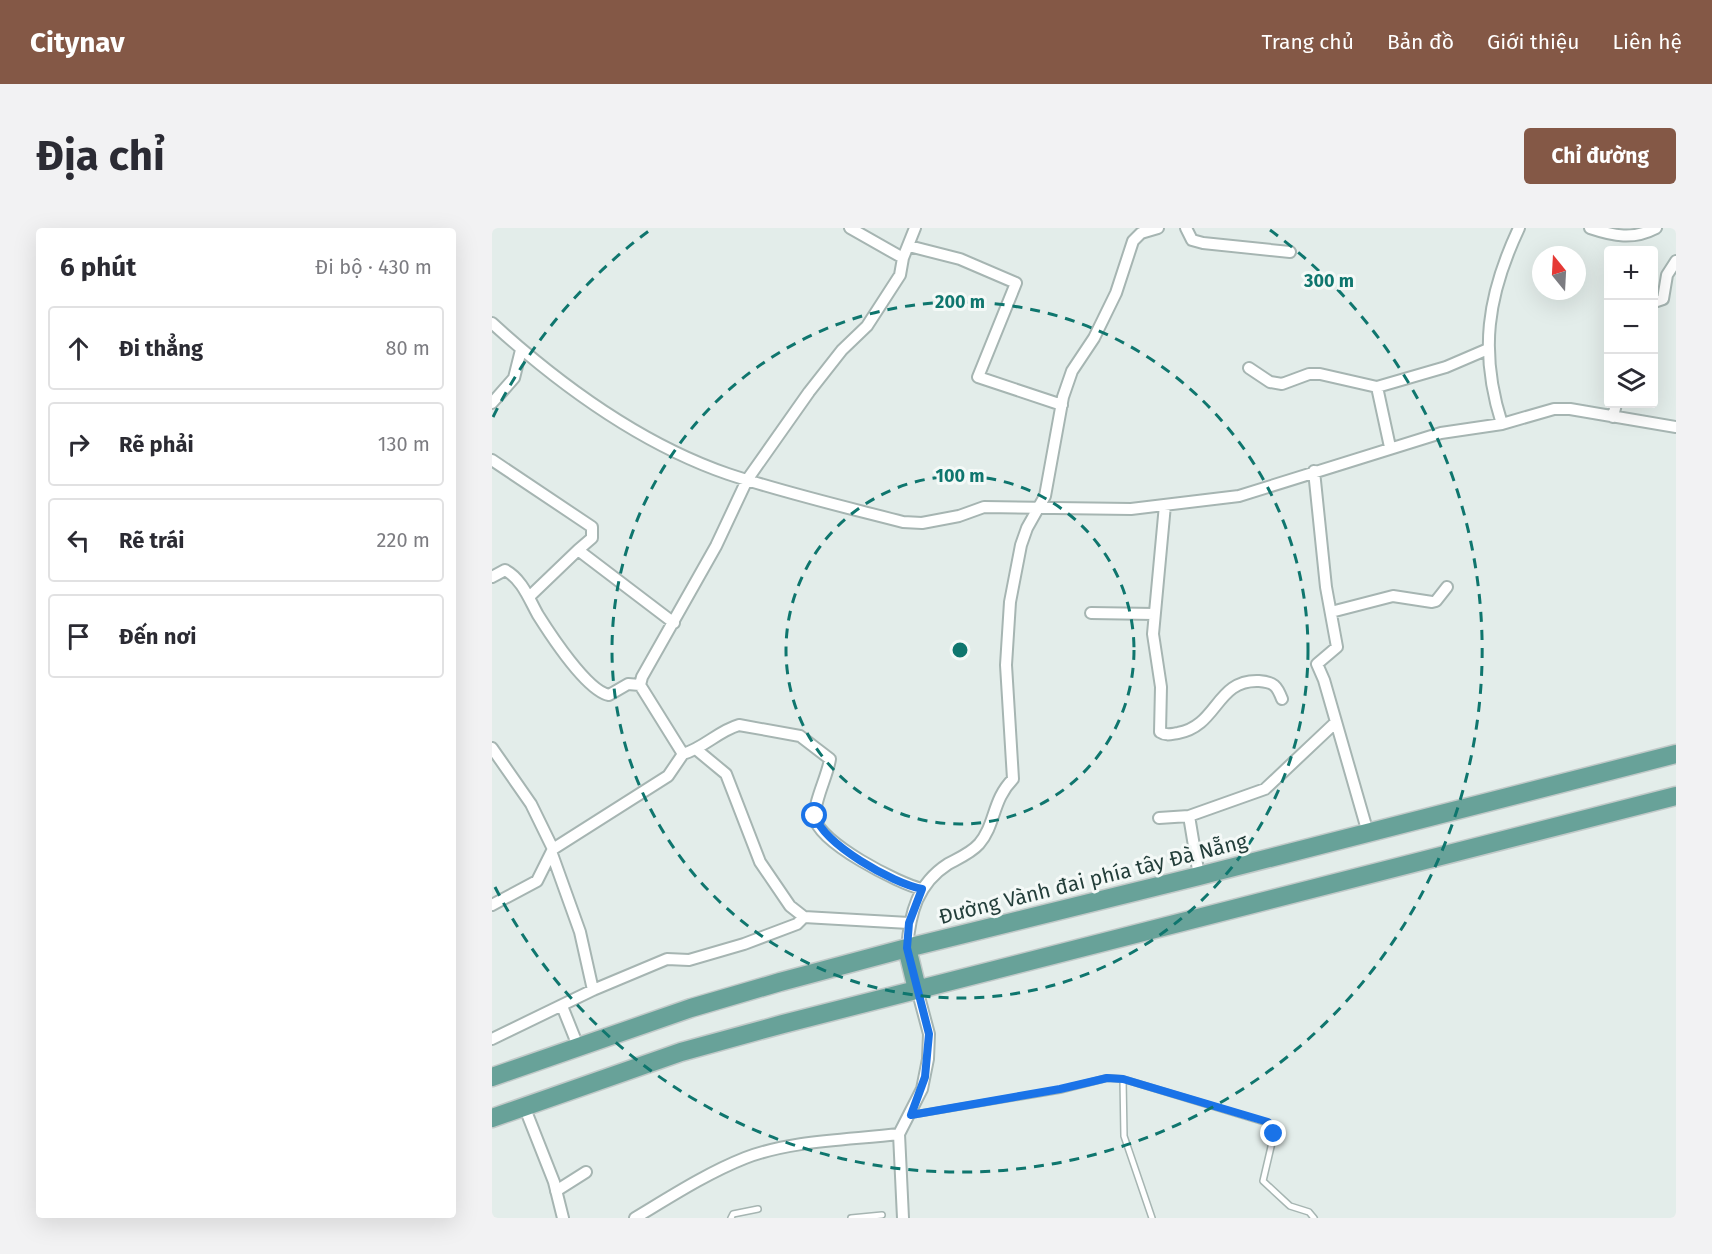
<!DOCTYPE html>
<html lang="vi">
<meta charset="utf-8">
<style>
body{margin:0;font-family:"Fira Sans",sans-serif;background:#f2f2f3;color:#2b2b33}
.controls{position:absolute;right:18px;top:18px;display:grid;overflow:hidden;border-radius:6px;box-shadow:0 6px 24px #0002}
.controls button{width:54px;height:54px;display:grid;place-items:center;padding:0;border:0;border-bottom:2px solid #e1e1e2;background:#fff;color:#2b2b33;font:30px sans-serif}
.compass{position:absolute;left:1040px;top:18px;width:54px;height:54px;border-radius:50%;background:#fff;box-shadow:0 6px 24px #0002;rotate:342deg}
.stop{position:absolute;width:18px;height:18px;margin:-14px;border:4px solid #1a73e8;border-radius:50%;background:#fff}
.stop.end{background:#1a73e8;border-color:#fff;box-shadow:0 2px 6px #0008}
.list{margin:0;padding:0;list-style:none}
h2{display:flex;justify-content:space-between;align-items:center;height:78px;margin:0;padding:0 24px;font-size:26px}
h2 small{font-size:20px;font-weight:400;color:#7c7c81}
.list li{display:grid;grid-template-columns:39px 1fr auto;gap:18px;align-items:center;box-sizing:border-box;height:84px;margin:0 12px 12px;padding:0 12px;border:2px solid #e1e1e2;border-radius:6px}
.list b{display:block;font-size:22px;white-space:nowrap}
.list em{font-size:20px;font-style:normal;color:#7c7c81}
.icon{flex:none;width:33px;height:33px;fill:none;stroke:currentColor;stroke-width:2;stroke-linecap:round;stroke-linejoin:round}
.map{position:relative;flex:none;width:1184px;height:990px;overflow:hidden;border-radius:6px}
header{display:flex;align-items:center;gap:36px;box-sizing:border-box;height:84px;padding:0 30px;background:#845846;color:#fff}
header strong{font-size:28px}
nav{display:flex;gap:33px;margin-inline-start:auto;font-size:21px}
.intro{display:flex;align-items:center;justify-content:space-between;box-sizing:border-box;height:144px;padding:0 36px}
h1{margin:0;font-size:42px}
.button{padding:15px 27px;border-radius:6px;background:#845846;color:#fff;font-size:21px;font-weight:700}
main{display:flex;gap:36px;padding:0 36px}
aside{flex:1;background:#fff;border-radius:6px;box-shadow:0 6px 24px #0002}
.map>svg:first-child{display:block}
</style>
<header>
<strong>Citynav</strong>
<nav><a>Trang chủ</a><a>Bản đồ</a><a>Giới thiệu</a><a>Liên hệ</a></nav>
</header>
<div class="intro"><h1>Địa chỉ</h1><a class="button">Chỉ đường</a></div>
<main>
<aside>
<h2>6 phút<small>Đi bộ · 430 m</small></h2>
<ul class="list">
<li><svg class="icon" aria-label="ahead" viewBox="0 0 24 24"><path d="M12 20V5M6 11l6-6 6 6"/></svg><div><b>Đi thẳng</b></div><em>80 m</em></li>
<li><svg class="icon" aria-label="right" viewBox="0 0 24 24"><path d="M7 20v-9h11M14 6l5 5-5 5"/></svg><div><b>Rẽ phải</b></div><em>130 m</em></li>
<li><svg class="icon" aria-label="left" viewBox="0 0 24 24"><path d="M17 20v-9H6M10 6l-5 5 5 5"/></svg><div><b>Rẽ trái</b></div><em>220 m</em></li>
<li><svg class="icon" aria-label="arrive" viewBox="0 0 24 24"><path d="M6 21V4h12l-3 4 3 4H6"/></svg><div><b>Đến nơi</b></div></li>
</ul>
</aside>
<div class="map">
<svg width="1184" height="990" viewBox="0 0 1184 990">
<rect width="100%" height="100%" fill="#e3edea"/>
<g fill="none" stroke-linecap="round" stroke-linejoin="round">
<g stroke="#a6b5b2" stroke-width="8">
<path id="lane" d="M631 851 632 908 660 990
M419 887 568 862 615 850 631 851 779 896 782 906 771 953 798 978 817 984 822 990
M239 990 241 986 266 981
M359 990 390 987"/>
</g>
<g stroke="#a6b5b2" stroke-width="14">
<path id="street" d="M358 0 411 30
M694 0 700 12 711 15 798 24
M1098 0C1122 8 1141 12 1164 0
M417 18 468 31 524 55 486 149 570 177
M1162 74 1171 71 1175 47 1184 33
M0 95C68 157 149 216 236 246 293 265 353 279 411 294L430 295 467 288 492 279 639 281 747 268 949 205 1010 196 1062 181H1078L1184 199
M757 140 778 154 790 156 817 146H828L885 159 954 139 996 121
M885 159 898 219
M0 175 22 150 29 122
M1121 189 1124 176
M1010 196C987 124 995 68 1027 0
M0 232 100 299V310L86 322
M822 243 834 359 845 419 825 436 832 452 876 605
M673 277 661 406 669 459 668 504C674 508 679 506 686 505 726 498 724 451 767 453 782 454 785 458 790 471
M0 349 13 342C30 351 37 371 46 387 58 406 95 463 117 467L136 456 148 457
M37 369 86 322 182 395
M839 384 901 368 940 374 944 373 955 359
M599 385 662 386
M0 520 39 576 61 621
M205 522 234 546 268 634 298 678 312 689
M191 526C212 520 226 503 247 497L308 508 338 531C336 547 321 575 323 590 326 614 407 656 430 661
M667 590 697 588
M60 626 88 704 101 762
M707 648 697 588 773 561 844 494
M0 677 45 653 61 621 176 548 191 526 148 457 150 449 224 318 255 252 317 164 350 122 375 98 408 47 411 30 423 0
M415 720C418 685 425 656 456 636 467 630 479 625 487 616 504 596 500 572 521 551L514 437 518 374 529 317 535 300 553 268 571 169 580 143 602 110 624 65 641 13 649 5 666 0
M70 778 86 818
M0 811 101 762 175 731 197 732 252 716 305 696 312 689 417 695
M32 878 62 954 71 990
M64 963 94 944
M143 990C178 969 215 945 253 930 300 912 357 912 407 906
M411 990 407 906 430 861 436 831 437 806 425 761"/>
</g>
<g stroke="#c1c9c8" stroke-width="21">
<path id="primary" d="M415 720 425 761
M0 849 199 780 288 754 415 720 707 648 1184 526
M0 890 189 824 291 796 1184 568"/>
</g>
<use href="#lane" stroke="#fff" stroke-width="5"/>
<use href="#street" stroke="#fff" stroke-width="10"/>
<use href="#primary" stroke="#68a299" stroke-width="18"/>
</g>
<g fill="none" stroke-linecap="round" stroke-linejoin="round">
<path stroke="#1a73e8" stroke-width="8" d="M323 588C333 617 400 655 430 661L417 695 415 720 437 806 433 849 419 887 568 861 615 850 631 851 776 894 781 899 782 906"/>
</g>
<g fill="none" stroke="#0f766e" stroke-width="3" stroke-dasharray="10 8">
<circle cx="468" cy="422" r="174"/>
<circle cx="468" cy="422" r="348"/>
<path d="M1 189A522 522 0 0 1 158 2M778 2A522 522 0 1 1 1 655"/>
</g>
<g text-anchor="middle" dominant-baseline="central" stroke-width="6" stroke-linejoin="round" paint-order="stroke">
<g font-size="21" fill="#233e3a" stroke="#f4f9f7">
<text transform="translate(601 651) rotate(-14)">Đường Vành đai phía tây Đà Nẵng</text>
</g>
</g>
<circle cx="468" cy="422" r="9" fill="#0f766e" stroke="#f4f9f7" stroke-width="3"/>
<g font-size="18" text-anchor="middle" font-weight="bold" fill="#0f766e" stroke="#f4f9f7" stroke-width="6" stroke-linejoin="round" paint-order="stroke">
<text x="837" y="59">300 m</text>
<text x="468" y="80">200 m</text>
<text x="468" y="254">100 m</text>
</g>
</svg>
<div class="controls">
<button>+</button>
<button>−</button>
<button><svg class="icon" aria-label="layers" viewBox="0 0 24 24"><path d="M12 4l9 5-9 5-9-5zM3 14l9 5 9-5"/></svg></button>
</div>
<svg class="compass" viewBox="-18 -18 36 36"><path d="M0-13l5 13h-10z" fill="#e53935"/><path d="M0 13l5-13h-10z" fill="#7c7c81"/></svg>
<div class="stop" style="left:323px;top:588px"></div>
<div class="stop end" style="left:782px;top:906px"></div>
</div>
</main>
